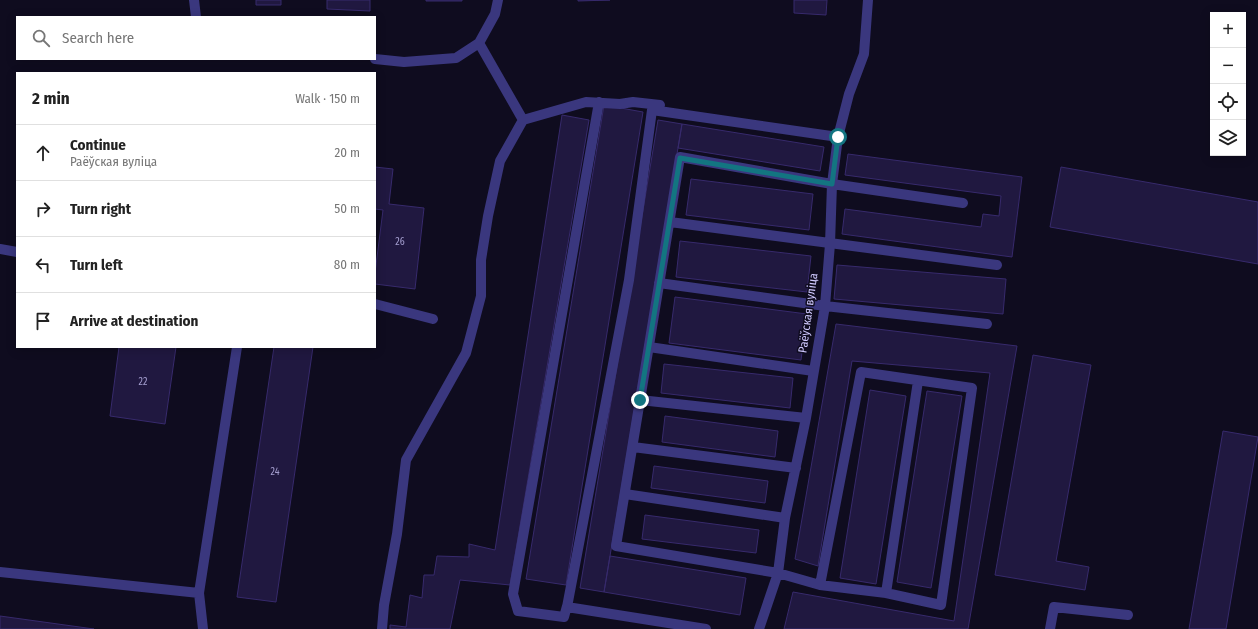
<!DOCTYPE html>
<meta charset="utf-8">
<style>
body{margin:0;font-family:"Fira Sans Condensed",sans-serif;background:#f2f2f2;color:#222}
.controls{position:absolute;right:12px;top:12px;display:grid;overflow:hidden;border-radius:0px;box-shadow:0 2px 10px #0003}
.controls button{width:36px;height:36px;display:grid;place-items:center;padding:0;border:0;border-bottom:1px solid #e0e0e0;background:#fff;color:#222;font:20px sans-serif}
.stop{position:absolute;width:12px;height:12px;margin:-9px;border:3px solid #137581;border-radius:50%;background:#fff}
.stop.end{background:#137581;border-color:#fff;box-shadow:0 1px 4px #0008}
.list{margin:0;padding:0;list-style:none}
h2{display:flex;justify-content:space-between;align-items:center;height:52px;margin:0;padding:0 16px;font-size:17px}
h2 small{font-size:13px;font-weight:400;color:#767676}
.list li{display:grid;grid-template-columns:26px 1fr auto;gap:12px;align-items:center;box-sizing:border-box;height:56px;padding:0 16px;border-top:1px solid #e0e0e0}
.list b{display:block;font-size:15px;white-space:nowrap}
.list p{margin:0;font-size:13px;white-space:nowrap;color:#767676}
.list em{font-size:13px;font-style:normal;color:#767676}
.icon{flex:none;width:22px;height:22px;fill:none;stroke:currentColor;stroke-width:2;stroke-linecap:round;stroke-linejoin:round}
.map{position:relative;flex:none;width:1258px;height:629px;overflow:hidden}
.search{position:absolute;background:#fff;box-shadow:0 2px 10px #0003;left:16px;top:16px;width:360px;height:44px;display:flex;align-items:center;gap:10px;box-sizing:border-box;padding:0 14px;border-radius:0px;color:#767676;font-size:15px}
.panel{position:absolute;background:#fff;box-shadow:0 2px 10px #0003;left:16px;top:72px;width:360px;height:276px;border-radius:0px}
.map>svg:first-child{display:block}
</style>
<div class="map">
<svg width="1258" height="629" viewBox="0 0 1258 629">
<rect width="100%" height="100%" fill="#0f0c1f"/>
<path fill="#201840" stroke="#372a6c" d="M256 0H281V5H256Z
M327 0H370V11L327 9Z
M426 0H462V1H426Z
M578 0H610L578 1Z
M794 0H827L826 15 794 13Z
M604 105 643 112 566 585 526 579Z
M562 115 589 120 510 585 460 580 450 629H390V625L406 627 410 595 422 598 424 575H434L437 556 469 557V544L495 550Z
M658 120 682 124 604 592 580 588Z
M682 124 824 147 820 171 678 148Z
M848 154 1022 177 1012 257 842 234 845 209 981 227 983 214 999 216 1001 196 845 175Z
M375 167 393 169 389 204 424 208 415 289 375 284V273L383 210 375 209Z
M1061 167 1258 202V264L1050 227Z
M691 179 813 194 809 230 686 215Z
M680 241 811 256 807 292 676 277Z
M837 265 1006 279 1003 314 834 299Z
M675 297 807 314 801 360 669 343Z
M836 324 1017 346 968 629H784L793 592 954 621 990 373 852 361 818 566 795 559Z
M119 347H176L165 424 110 416Z
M274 347H313L276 602 237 597Z
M1033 355 1091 365 1056 561 1089 567 1085 590 995 575Z
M664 364 793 378 790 408 661 393Z
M870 390 906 396 876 584 840 578Z
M927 391 962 396 931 588 897 582Z
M665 416 778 431 775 457 662 442Z
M1223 431 1258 437 1226 629H1189Z
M654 466 768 481 765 503 651 488Z
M645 515 759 530 756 553 642 539Z
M610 556 746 578 740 615 604 592Z
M0 616 94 629H0Z"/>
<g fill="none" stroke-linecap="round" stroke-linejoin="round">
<path stroke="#3a377e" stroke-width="10" d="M194 0 196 17
M479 43 523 120
M375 59 404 62 456 58 479 43 495 14 498 0
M670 222 997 265
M0 249 17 252
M659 283 825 306 987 324
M375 304 433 319
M649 347 813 371
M640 400 806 418
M633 447 796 468
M625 494 785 518
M0 572 199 593 237 347
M820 585 861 372 972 388 941 605 886 593 820 585 778 573 616 546 680 157 832 184 963 203
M199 593 203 629
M886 593 918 381
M567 606 564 617 518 611 513 594 599 102
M382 629 384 605 397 534 406 460 466 353 481 296V260L488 216 500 161 523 120 586 102 620 104 633 102 660 105 658 106
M706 629 567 607 629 280 652 110 838 137
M759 629 778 573 785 518 806 418 825 306 830 244 832 184 838 137 849 94 864 54 868 0
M1050 629 1054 607 1128 615"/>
</g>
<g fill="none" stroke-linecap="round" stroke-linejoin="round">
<path stroke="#137581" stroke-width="5" d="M640 400 680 158 832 184 838 137"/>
</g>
<g text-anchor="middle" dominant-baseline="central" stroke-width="3" stroke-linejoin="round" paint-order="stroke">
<g font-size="10" fill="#a49ecf">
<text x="400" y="242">26</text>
<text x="143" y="382">22</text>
<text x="275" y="472">24</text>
</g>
<g font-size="12" fill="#d0caff" stroke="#0f0c1f">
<text transform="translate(808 313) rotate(-82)">Раёўская вуліца</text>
</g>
</g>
</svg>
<div class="controls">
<button>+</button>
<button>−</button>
<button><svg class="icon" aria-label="locate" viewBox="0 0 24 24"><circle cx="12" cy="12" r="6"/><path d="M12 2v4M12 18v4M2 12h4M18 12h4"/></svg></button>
<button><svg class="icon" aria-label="layers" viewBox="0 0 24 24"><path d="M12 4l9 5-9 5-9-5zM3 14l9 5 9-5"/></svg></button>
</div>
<div class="stop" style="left:838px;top:137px"></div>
<div class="stop end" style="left:640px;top:400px"></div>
<div class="search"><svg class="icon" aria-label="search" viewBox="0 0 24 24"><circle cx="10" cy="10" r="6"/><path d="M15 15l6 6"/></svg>Search here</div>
<section class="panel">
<h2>2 min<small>Walk · 150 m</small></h2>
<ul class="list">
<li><svg class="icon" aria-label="ahead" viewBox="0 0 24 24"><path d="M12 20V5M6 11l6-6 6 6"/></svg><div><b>Continue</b><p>Раёўская вуліца</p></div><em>20 m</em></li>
<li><svg class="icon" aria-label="right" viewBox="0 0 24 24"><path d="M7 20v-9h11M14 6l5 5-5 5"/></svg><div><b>Turn right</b></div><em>50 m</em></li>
<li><svg class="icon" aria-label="left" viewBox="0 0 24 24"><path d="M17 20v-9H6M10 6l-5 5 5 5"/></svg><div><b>Turn left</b></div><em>80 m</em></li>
<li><svg class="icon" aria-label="arrive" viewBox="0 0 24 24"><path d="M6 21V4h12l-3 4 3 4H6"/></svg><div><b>Arrive at destination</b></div></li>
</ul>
</section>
</div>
